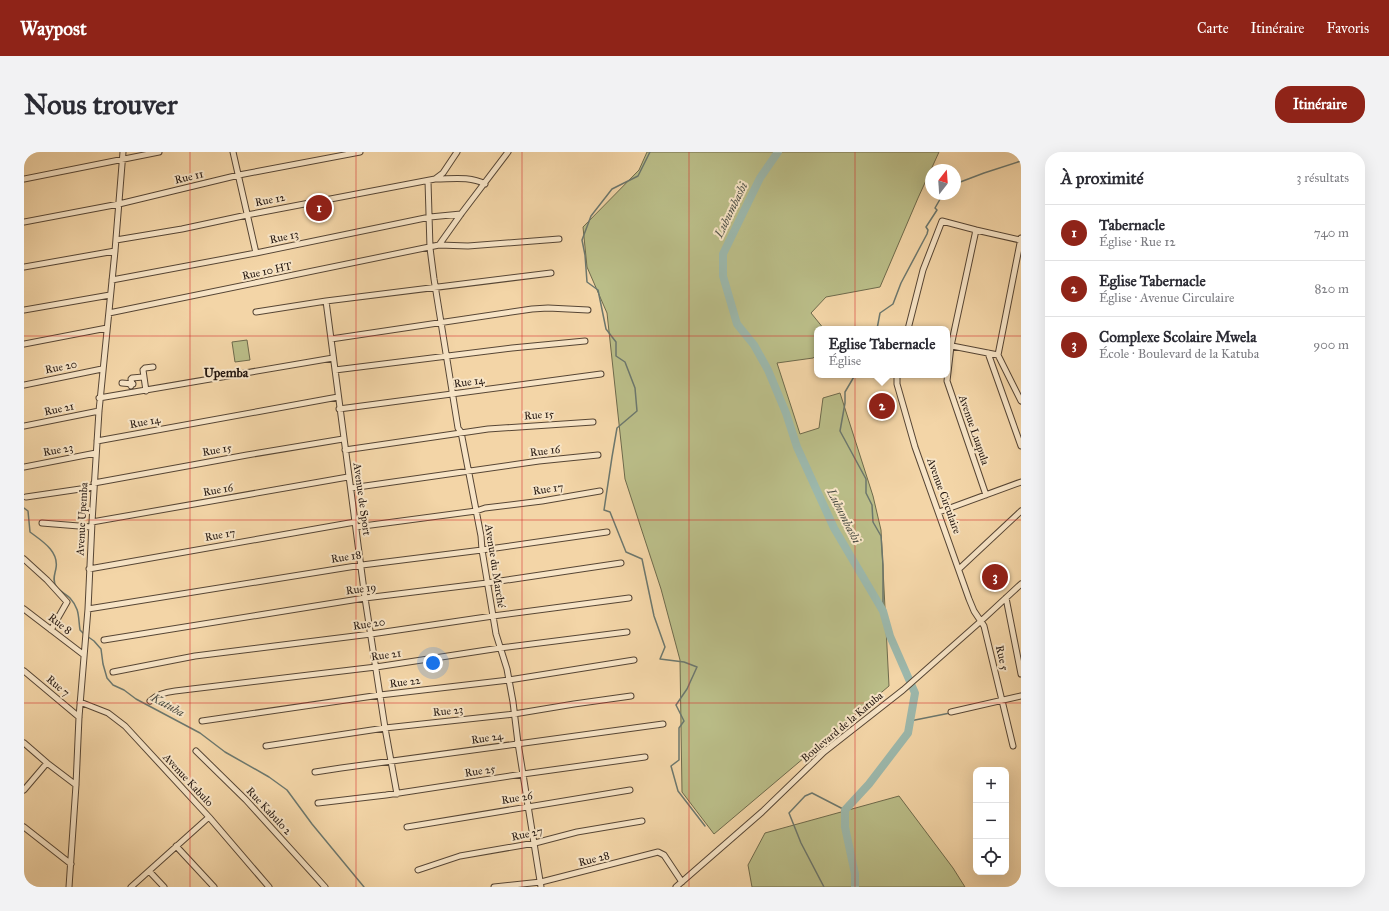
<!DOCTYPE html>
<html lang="fr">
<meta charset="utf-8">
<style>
body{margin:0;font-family:"IM FELL Great Primer",serif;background:#f2f2f3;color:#2b2b33}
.controls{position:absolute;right:12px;bottom:12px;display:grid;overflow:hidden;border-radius:8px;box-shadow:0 4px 16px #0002}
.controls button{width:36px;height:36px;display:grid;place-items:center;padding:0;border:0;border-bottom:1px solid #e1e1e2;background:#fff;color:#2b2b33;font:20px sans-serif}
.compass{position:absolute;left:901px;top:12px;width:36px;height:36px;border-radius:50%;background:#fff;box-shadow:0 4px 16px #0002;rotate:17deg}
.you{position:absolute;left:409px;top:511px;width:14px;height:14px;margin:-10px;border:3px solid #fff;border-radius:50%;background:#1a73e8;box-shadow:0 0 0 6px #1a73e833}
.badge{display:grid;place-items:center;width:26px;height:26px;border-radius:50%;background:#8f2418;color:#fff;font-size:13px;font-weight:700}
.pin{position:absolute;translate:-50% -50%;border:2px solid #fff;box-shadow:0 1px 4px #0006}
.popup{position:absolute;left:790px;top:174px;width:136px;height:52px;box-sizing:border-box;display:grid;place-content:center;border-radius:8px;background:#fff;filter:drop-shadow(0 1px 3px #0005);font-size:13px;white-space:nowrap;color:#7c7c81}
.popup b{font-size:15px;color:#2b2b33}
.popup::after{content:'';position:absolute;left:50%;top:100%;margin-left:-8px;border:8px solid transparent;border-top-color:#fff}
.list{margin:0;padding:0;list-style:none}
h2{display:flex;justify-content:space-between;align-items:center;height:52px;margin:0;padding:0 16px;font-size:17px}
h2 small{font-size:13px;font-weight:400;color:#7c7c81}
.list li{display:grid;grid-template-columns:26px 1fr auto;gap:12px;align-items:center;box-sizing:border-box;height:56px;padding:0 16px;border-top:1px solid #e1e1e2}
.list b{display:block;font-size:15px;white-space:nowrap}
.list p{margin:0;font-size:13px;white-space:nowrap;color:#7c7c81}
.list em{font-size:13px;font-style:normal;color:#7c7c81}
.icon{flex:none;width:22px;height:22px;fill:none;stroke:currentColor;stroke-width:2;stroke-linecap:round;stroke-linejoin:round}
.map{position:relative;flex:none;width:997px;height:735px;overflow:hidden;border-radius:16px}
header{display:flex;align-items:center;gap:24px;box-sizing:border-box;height:56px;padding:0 20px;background:#8f2418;color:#fff}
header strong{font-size:19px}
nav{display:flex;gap:22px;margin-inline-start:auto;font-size:14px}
.intro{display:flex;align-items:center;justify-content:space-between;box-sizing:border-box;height:96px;padding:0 24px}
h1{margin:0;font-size:28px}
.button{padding:10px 18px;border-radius:16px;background:#8f2418;color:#fff;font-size:14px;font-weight:700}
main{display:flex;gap:24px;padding:0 24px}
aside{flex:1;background:#fff;border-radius:16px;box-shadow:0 4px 16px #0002}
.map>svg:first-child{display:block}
</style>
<header>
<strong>Waypost</strong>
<nav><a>Carte</a><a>Itinéraire</a><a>Favoris</a></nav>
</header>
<div class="intro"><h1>Nous trouver</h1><a class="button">Itinéraire</a></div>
<main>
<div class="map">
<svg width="997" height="735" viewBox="0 0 997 735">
<rect width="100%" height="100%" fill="#f3d5a7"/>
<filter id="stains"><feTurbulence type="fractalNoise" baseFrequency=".005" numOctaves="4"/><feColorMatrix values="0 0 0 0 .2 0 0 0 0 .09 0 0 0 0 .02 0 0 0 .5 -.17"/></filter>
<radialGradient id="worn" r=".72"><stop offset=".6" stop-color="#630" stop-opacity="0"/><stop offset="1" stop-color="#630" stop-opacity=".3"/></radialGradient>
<path fill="#babd88" stroke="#6e6a4c" d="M623 0H915L894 46 856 135 802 145 787 161 800 177H793V203L789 206 753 211 776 282 795 276 799 246 816 241 849 344 857 378 865 534 690 682 658 640 656 508 637 437 601 327 583 161 563 115 559 75 615 18Z
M223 188 226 208 211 210 208 190Z
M875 644 929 716 941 735H728L724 713 741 681Z"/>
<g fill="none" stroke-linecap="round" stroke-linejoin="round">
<path stroke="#6c776d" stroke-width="1.5" d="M626 0 614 24 588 37 567 64 558 88 561 103 563 130 574 138 582 177 592 190V204L601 210 611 236 613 259 593 276 588 305 580 358 586 360 602 400 618 407 630 464 641 495 636 507 660 510 673 515 663 537 652 553 660 569 655 576V608L647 614 654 639 681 674
M931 32 960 21 997 9
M853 177 856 161 869 152 877 131 903 82 904 78 902 75 913 58 911 56 919 42
M831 223 821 240V251L816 279 842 327V341L848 353 849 370 857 384 859 413V459
M0 356 4 359 6 380C18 389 35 399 32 416 31 422 28 428 32 434 35 439 42 442 46 446 56 457 54 465 56 478L60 482
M63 484 70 489 77 497 79 512 83 526 89 533 100 538 112 547 176 581 201 600 245 625 263 638 288 672 340 735
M886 569 926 561
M800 735 777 691 765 661 781 644 788 641 821 658"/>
<path stroke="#9cb8ac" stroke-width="8" d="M754 0 736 26 699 102V124L713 172 730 193 744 218 762 261 773 295 810 376 859 459 866 484 891 541 884 581 845 632 821 658V675L831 722V735"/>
<g stroke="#574635" stroke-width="7">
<path id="minor" d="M209 0 232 101
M0 27 135 0
M412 27C428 27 446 24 461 32
M404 29 406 96 410 127 434 276 437 280 457 384 458 398 472 482 483 517 489 550 494 591 517 735
M0 70 95 52 215 23 336 0
M952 78 927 194 923 229 962 343
M997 86 974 203 997 249
M92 88 158 77 223 63 411 27 419 21 433 0
M415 93 444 94 535 87
M0 115 91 99
M88 128 232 101 406 65 437 62
M302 149 341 446 361 576 373 642
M0 158 86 143
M232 160 302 149 527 121
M85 161 415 93 437 62 484 0
M884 177 899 118 918 69 952 78 996 88
M307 187 508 157 524 156 564 158
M0 192 83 176
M923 193 974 203
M964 201 997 294
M311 218 488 196 561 189
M873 223V232L891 295 945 447 950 459 960 474 989 594
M98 231 109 232
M0 233 78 217
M107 234 108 232 107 227 108 226 119 225
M122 239 119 218 121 216 129 215
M75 246 309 206
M315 257 577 222
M0 274 75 259
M73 289 314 245
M321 298 464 277 569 270
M0 315 72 301
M70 331 223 303 319 287
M327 336 515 309 574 303
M2 345 70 335
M915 360 997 330
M68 370 324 325
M18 371 67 375
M332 375 452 359 461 356 518 349 576 339
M0 407 23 428 43 450 27 478
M65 417 331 370
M935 417 997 359
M982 446 997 522
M0 457 60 503
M64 457 338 413 458 398 583 380
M80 488 341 446 463 431 597 411
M0 519 55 565
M89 520 171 504 347 482 469 464 605 446
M126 549C133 542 142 540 151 539L352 515 476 496 603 480
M56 550 84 561 101 574 185 665 245 735
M927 560 997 544
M178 569 356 543 485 528 610 508
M0 591 23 611
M242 594 361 576 490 562 550 552 607 544
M172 599 222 648 301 735
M291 620 317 616 639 572
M0 638 23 611 52 633
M294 651 362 643 499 622 621 605
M0 675 47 712
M383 675 606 638
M152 694 190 735
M394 718 436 704 511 691 553 680 618 669
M125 719 140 735
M45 735 52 633 55 565 64 457 68 370 75 259 91 99 99 0
M107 735 185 665
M470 735 517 730 634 700 640 703 658 730
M652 735 738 660 800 600 879 538 957 469 997 432"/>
</g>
<use href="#minor" stroke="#f7e4c6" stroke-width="5"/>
</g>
<path fill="none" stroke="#d62828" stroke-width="1" stroke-opacity="0.55" d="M166 0V735M332 0V735M498 0V735M665 0V735M831 0V735M0 184H997M0 368H997M0 551H997"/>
<g text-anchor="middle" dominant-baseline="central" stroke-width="4" stroke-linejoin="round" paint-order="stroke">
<g font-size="11" fill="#23160f" stroke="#f7e4c6">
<text transform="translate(165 25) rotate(-13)">Rue 11</text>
<text transform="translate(246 48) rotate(-11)">Rue 12</text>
<text transform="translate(260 85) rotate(-12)">Rue 13</text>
<text transform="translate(243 119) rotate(-12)">Rue 10 HT</text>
<text transform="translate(37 215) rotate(-11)">Rue 20</text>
<text transform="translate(445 230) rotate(-8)">Rue 14</text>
<text transform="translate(35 257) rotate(-12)">Rue 21</text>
<text transform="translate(515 263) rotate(-4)">Rue 15</text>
<text transform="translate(121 270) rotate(-10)">Rue 14</text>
<text transform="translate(950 278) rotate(71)">Avenue Luapula</text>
<text transform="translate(34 298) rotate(-10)">Rue 23</text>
<text transform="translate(193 298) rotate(-10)">Rue 15</text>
<text transform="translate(521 299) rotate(-7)">Rue 16</text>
<text transform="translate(524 337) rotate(-9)">Rue 17</text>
<text transform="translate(194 338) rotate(-10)">Rue 16</text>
<text transform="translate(920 344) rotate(70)">Avenue Circulaire</text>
<text transform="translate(338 347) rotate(82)">Avenue de Sport</text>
<text transform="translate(58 367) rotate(-87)">Avenue Upemba</text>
<text transform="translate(196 383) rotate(-10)">Rue 17</text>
<text transform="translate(322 405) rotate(-9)">Rue 18</text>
<text transform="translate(471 414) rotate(81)">Avenue du Marché</text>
<text transform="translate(337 437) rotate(-8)">Rue 19</text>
<text transform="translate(36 472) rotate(38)">Rue 8</text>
<text transform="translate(345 472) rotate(-8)">Rue 20</text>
<text transform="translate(362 503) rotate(-8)">Rue 21</text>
<text transform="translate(978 506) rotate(77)">Rue 5</text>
<text transform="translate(381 530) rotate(-7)">Rue 22</text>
<text transform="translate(34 534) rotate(40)">Rue 7</text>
<text transform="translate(424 559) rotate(-6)">Rue 23</text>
<text transform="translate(818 575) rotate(-40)">Boulevard de la Katuba</text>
<text transform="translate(463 586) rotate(-8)">Rue 24</text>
<text transform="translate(456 619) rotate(-9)">Rue 25</text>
<text transform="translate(164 628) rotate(47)">Avenue Kabulo</text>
<text transform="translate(493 646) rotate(-9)">Rue 26</text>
<text transform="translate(245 659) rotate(47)">Rue Kabulo 2</text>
<text transform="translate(503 682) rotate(-12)">Rue 27</text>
<text transform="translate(570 707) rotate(-14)">Rue 28</text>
</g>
<g font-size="12" font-style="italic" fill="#4d4f46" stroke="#f7e4c6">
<text transform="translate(707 58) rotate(-64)">Lubumbashi</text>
<text transform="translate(820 364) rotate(63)">Lubumbashi</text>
<text transform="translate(144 553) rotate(29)">Katuba</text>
</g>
<g font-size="13" font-weight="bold" fill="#23160f" stroke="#f7e4c6">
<text x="202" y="221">Upemba</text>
</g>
</g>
<rect width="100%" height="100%" filter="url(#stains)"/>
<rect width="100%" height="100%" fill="url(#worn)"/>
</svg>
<div class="controls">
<button>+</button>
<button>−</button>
<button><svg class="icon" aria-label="locate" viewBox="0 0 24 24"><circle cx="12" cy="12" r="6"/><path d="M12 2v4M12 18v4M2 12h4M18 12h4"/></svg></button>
</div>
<svg class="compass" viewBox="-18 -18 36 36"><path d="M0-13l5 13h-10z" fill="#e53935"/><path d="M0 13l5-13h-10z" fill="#7c7c81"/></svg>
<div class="you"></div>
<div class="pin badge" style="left:295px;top:56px">1</div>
<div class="pin badge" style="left:858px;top:254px">2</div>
<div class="popup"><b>Eglise Tabernacle</b>Église</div>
<div class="pin badge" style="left:971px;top:425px">3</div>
</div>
<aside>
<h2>À proximité<small>3 résultats</small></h2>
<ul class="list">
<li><span class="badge">1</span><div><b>Tabernacle</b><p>Église · Rue 12</p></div><em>740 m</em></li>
<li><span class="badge">2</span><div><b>Eglise Tabernacle</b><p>Église · Avenue Circulaire</p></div><em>820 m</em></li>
<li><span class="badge">3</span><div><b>Complexe Scolaire Mwela</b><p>École · Boulevard de la Katuba</p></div><em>900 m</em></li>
</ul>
</aside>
</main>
